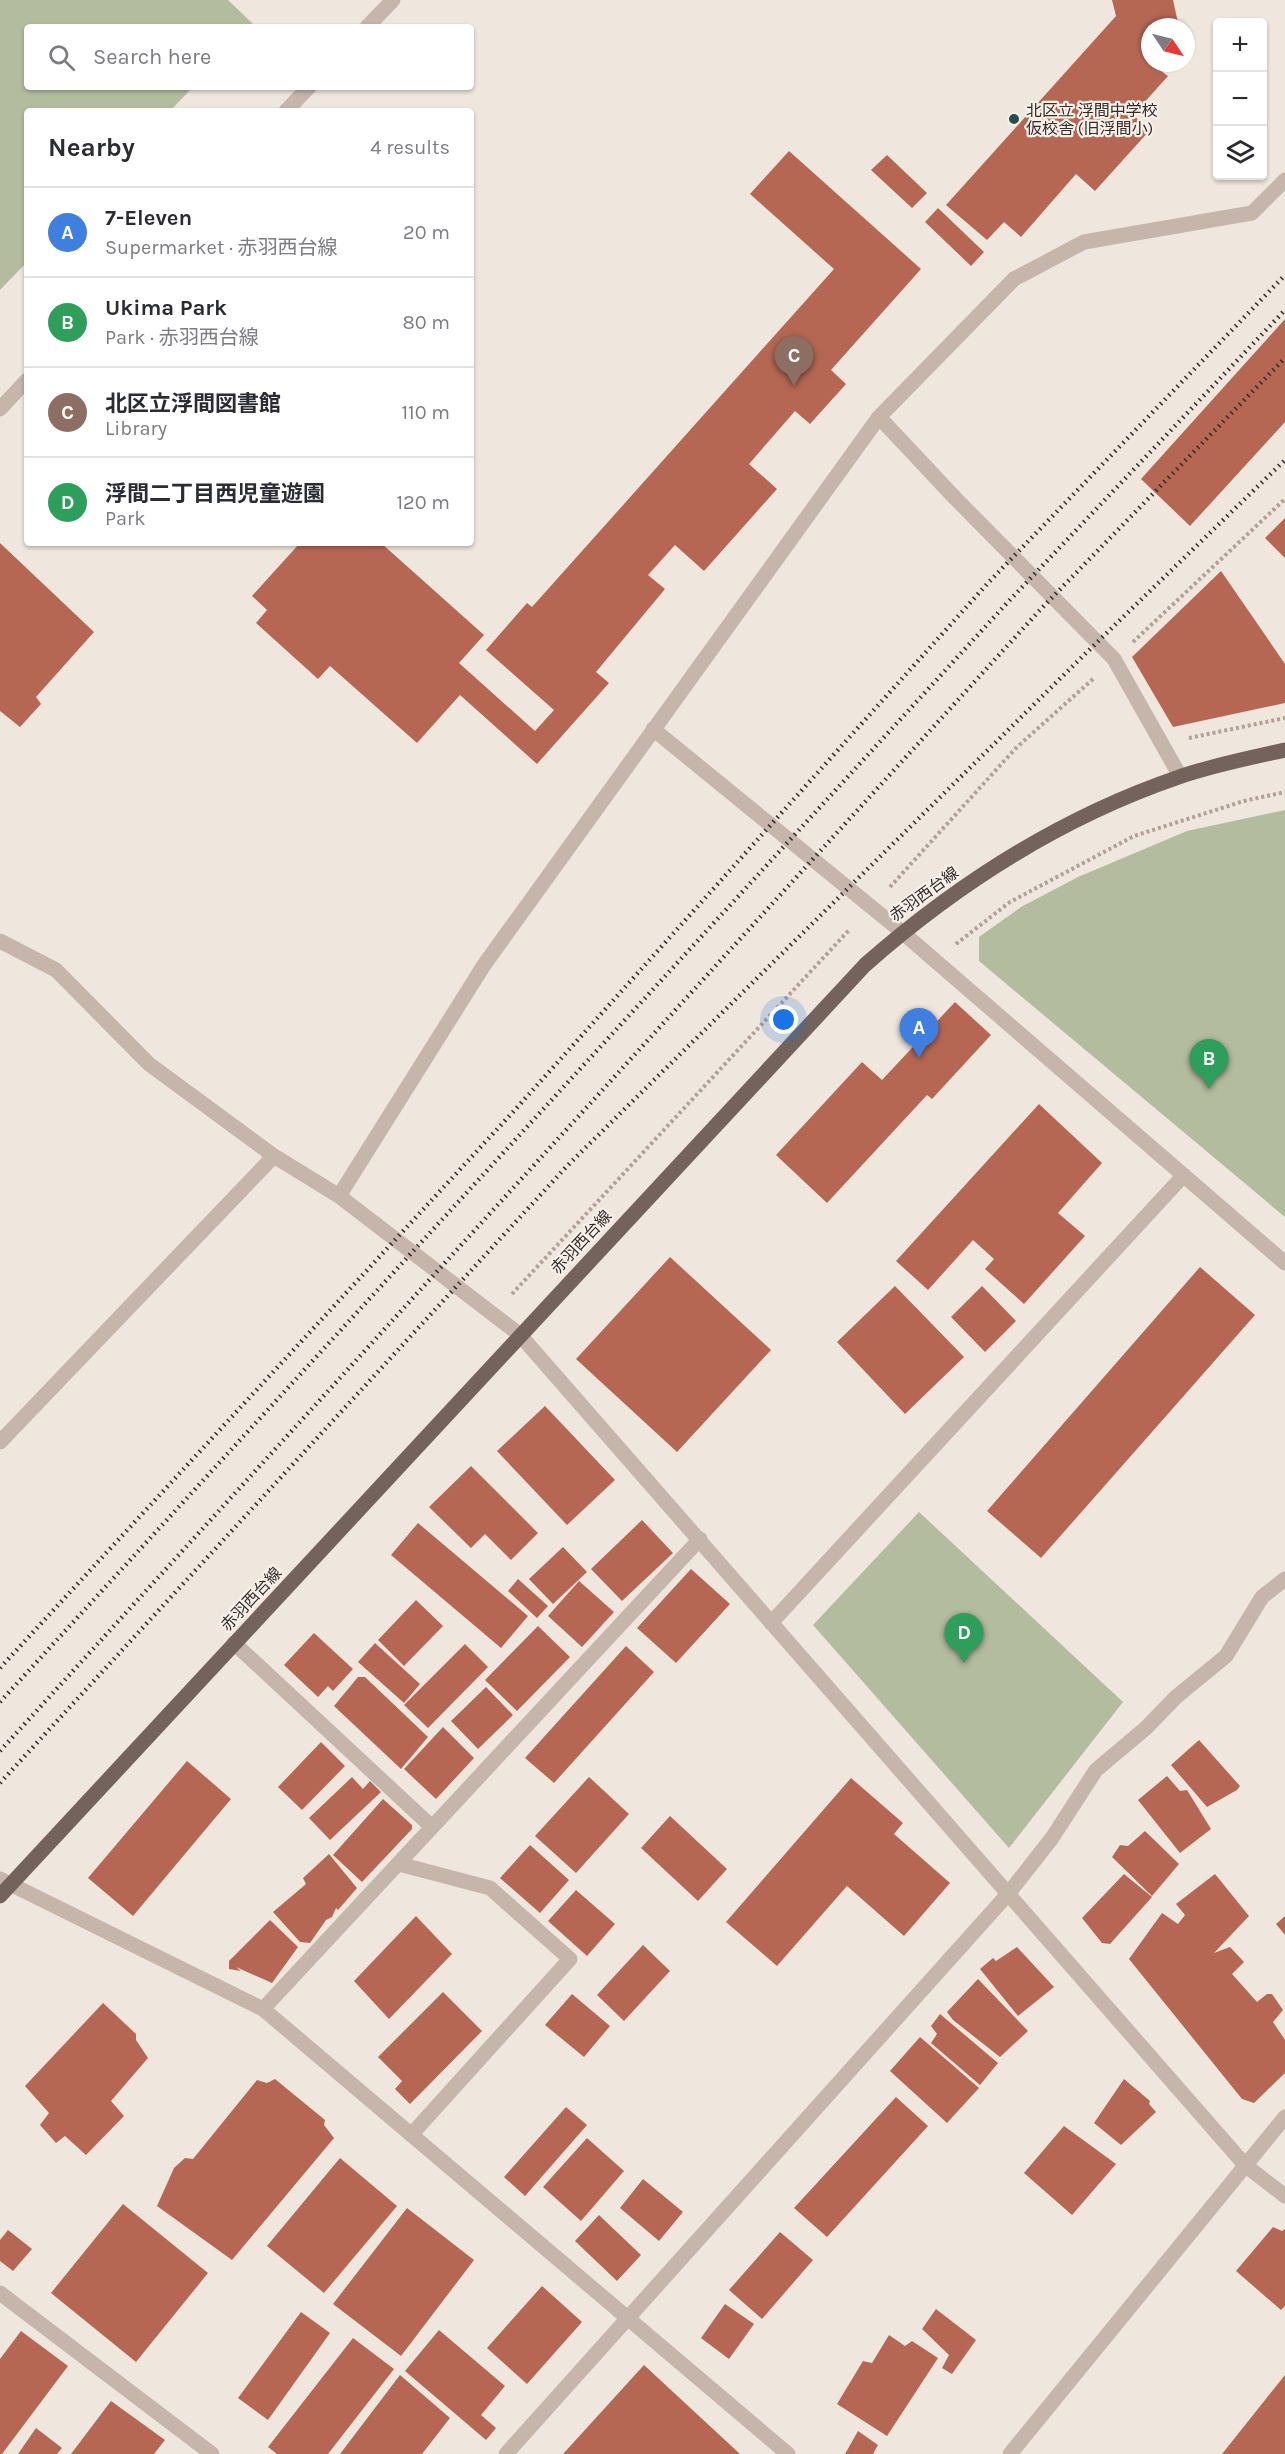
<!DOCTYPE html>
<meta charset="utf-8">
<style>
body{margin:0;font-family:Karla,"Noto Sans JP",sans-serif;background:#f7f7f7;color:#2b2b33}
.controls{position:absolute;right:18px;top:18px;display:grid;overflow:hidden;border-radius:6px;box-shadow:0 2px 4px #0004}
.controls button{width:54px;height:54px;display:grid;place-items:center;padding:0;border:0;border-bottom:2px solid #e1e1e2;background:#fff;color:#2b2b33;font:30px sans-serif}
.compass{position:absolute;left:1141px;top:18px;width:54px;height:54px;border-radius:50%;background:#fff;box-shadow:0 2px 4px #0004;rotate:125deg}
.you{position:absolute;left:784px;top:1020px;width:21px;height:21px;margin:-15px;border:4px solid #fff;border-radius:50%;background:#1a73e8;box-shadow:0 0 0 9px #1a73e833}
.badge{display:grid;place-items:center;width:39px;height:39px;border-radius:50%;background:#244f50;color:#fff;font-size:20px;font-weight:700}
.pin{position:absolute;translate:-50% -50px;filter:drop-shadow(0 2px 3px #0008)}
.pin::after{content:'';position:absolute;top:32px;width:21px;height:18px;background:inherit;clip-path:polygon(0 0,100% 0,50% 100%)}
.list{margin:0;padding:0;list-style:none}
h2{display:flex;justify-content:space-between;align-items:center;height:78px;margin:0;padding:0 24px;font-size:26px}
h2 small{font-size:20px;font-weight:400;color:#7c7c81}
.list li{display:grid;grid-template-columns:39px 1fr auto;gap:18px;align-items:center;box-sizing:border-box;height:90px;padding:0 24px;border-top:2px solid #e1e1e2}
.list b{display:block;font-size:22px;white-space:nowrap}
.list p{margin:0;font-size:20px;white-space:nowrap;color:#7c7c81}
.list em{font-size:20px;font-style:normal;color:#7c7c81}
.icon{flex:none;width:33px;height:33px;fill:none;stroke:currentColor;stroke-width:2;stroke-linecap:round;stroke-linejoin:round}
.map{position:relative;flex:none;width:1285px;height:2454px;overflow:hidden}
.search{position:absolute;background:#fff;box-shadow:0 2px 4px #0004;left:24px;top:24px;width:450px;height:66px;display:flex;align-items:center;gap:15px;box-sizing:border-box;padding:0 21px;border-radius:6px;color:#7c7c81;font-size:22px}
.panel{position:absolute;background:#fff;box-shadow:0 2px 4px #0004;left:24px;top:108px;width:450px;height:438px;border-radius:6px}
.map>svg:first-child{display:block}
</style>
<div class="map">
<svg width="1285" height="2454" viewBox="0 0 1285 2454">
<rect width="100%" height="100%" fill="#efe6dd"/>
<path fill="#b4bc9f" d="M0 0H228L253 24 250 27H27V87H193L170 111H27V262L0 290Z
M1285 810V1217L979 961V937L1021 907 1078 877 1187 831Z
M919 1512 1123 1702 1009 1848 813 1625Z"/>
<path fill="#b66754" d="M1112 0H1173L1179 27H1150V63L1168 76 1133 115 1150 130 1095 191 1076 174 1021 237 1004 222 987 240 946 205 1116 16Z
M789 151 921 269 831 370 846 384 810 424 795 411 749 464 777 489 704 571 675 545 648 575 665 589 596 672 609 683 537 764 460 695 417 743 330 666 318 679 256 623 267 610 252 596 300 543H381L484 635 459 663 535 731 554 710 486 650 527 603 532 607 834 269 750 194Z
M887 155 927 193 912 208 871 170Z
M938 208 984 252 971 266 925 222Z
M1285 319V422L1190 526 1141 479Z
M1285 518V558L1265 538Z
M0 543 94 632 36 697 41 704 20 727 0 711Z
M1221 571 1285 664V703L1173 727 1132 657Z
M955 1002 991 1035 932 1099 927 1095 827 1203 776 1155 862 1062 882 1080Z
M1039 1104 1102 1163 1058 1213 1085 1236 1024 1304 985 1269 994 1259 973 1240 928 1290 896 1261Z
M670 1257 771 1350 677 1452 576 1359Z
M1200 1267 1255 1315 1041 1558 987 1511Z
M895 1286 964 1357 905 1414 837 1342Z
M982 1286 1016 1321 985 1352 951 1317Z
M545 1406 615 1480 567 1525 497 1451Z
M471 1466 538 1533 511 1560 485 1534 471 1548 429 1507Z
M642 1520 673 1553 622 1601 591 1569Z
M418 1523 528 1616 501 1648 391 1555Z
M563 1547 587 1572 553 1604 529 1579Z
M691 1569 730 1604 676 1663 637 1628Z
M518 1579 548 1606 537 1618 508 1591Z
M579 1581 614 1612 582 1647 548 1616Z
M416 1600 443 1626 404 1666 378 1640Z
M538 1626 570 1657 517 1711 485 1680Z
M314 1633 353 1669 333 1691 328 1686 318 1697 284 1665Z
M375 1643 420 1684 404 1703 358 1662Z
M465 1644 488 1667 428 1728 404 1705Z
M626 1646 654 1672 554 1783 525 1758Z
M358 1677H365L428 1737 401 1769 334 1706Z
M486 1687 513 1715 478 1749 451 1721Z
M443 1727 474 1758 436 1799 404 1769Z
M1199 1740 1240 1786 1237 1790 1207 1807 1171 1765Z
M321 1742 345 1766 302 1810 278 1787Z
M187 1761 231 1799 133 1916 88 1878Z
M1167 1776 1180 1791 1187 1790 1211 1829 1180 1853 1138 1800Z
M352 1777 363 1789 370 1781 381 1792 330 1840 309 1818Z
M589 1777 629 1814 576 1873 535 1836Z
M851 1778 903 1823 894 1834 950 1883 904 1936 847 1886 777 1966 726 1922Z
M383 1799 412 1825V1829L362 1882 333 1855Z
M670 1816 727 1869 698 1901 641 1848Z
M1145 1831 1179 1864 1152 1896 1112 1857 1120 1845 1128 1846Z
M530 1845 569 1880 540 1913 500 1878Z
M329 1854 357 1888 338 1910 336 1908 332 1917 326 1920 310 1943 300 1942 273 1912 306 1884 303 1878Z
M1124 1874 1152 1897 1110 1944 1102 1943 1082 1918Z
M1215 1874 1249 1916 1214 1953 1230 1947 1244 1962 1232 1974 1257 2002 1267 1994H1272L1283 2010 1273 2022 1285 2040V2073L1254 2103 1242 2099 1129 1959 1162 1913 1178 1924 1185 1915 1176 1904Z
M576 1890 615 1924 587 1956 548 1921Z
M416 1916 452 1954 389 2019 354 1981Z
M1285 1916V1935L1276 1924Z
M270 1920 298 1947 272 1983 236 1967 241 1971 229 1969V1961Z
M643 1945 670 1971 624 2021 597 1995Z
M1017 1947 1054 1987 1018 2016 980 1969 993 1958 996 1961Z
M978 1979 1028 2031 1000 2057 953 2020 947 2012Z
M443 1992 482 2031 410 2104 395 2089 402 2081 378 2057Z
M572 1994 610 2026 584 2057 545 2025Z
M103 2003 136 2034V2040L148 2058 111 2101 124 2116 86 2155 65 2136 56 2143 40 2125 49 2113 25 2086Z
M940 2014 998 2063 980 2085 931 2043 937 2034 931 2026Z
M920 2037 979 2088 947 2123 890 2071Z
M275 2079 325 2120 324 2125 334 2138 232 2260 157 2206 174 2168 185 2158 193 2159 257 2080 267 2083Z
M1124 2079 1150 2101 1149 2104 1156 2112 1121 2145 1094 2123Z
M896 2097 928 2126 827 2237 794 2208Z
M566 2107 587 2125 525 2196 504 2177Z
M1064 2126 1116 2164 1072 2215 1024 2173Z
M587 2138 624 2171 581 2221 543 2187Z
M340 2158 397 2206 324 2293 267 2246Z
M643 2179 683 2212 659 2241 620 2208Z
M123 2204 208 2273 136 2362 51 2293Z
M407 2208 474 2260 401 2356 333 2304Z
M599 2215 641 2255 617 2281 575 2241Z
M1273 2227 1282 2231 1285 2229V2306L1281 2310 1236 2271Z
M8 2230 32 2249 13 2271 0 2261V2240Z
M780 2232 813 2260 762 2319 729 2290Z
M542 2286 582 2322 527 2384 487 2348Z
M725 2304 754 2324 729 2359 701 2338Z
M936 2309 976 2340 952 2374 942 2368 949 2355 922 2329Z
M301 2312 330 2333 268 2420 238 2398Z
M439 2330 505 2386 481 2415 496 2428 486 2440 405 2371Z
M21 2331 68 2366 2 2454H0V2359Z
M889 2335 905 2346 912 2341 938 2358 887 2436 837 2404 863 2361 872 2363Z
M353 2338 394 2369 328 2454H277L268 2447Z
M644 2365 740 2454H563Z
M400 2375 450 2418 422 2454H340Z
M1285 2375V2454H1222Z
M111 2401 165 2440 154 2454H71Z
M36 2428 62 2448 57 2454H18Z
M858 2431 878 2445 873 2454H845Z"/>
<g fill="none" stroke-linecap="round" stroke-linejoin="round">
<path stroke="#b1a095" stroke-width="4" stroke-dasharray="3 3" stroke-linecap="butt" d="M1133 642 1285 499
M1189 738 1285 718
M890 887 1015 749 1094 678
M956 944 1010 902 1134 836 1244 801 1285 792
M512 1294 850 929"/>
<path stroke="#c5b5ab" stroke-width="15" d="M367 27 393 0
M286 111 309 87
M0 409 27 380
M879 417 955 498 1114 659 1180 776
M653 729 902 932 1285 1263
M0 941 56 970 149 1064 274 1156
M339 1196 484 965 879 417 1014 279 1084 242 1252 213 1285 180
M0 1442 274 1156 339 1196 520 1335 1245 2165 1285 2196
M771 1623 1184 1175
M234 1643 432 1827
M399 1864 490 1888 570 1959 411 2135
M0 1879 263 2009 788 2454
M263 2009 700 1539
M0 2293 212 2454
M506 2454 1008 1894 1052 1838 1096 1770 1146 1728 1176 1697 1226 1656 1262 1597 1285 1579
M1010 2454 1285 2117"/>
<path stroke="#74635c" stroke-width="15" d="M0 1896 865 965C958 883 1062 817 1179 777 1213 765 1250 758 1285 750"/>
<path stroke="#342c29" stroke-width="4.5" stroke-dasharray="1.5 4.5" stroke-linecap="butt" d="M0 1668 513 1112 987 584 1285 275
M0 1702 1007 603 1285 310
M0 1751 1039 611 1285 358
M0 1783 567 1166 1084 655 1285 460"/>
</g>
<circle fill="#244f50" stroke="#f7f0e9" stroke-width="2" cx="1014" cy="119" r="6"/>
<g text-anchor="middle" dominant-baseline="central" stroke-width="4.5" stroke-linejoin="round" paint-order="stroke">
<g font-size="16" fill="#342c29" stroke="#f7f0e9" text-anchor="start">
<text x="1026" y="110">北区立 浮間中学校<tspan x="1026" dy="18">仮校舎 (旧浮間小)</tspan></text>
</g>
<g font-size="16" fill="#342c29" stroke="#f7f0e9">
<text transform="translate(924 894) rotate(-36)">赤羽西台線</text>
<text transform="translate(581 1242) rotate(-47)">赤羽西台線</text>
<text transform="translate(251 1599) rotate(-47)">赤羽西台線</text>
</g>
</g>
</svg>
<div class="controls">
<button>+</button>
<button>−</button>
<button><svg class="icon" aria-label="layers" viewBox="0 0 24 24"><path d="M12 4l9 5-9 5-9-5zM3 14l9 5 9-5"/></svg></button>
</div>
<svg class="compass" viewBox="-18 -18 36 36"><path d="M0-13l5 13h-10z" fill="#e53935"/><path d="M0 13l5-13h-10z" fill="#7c7c81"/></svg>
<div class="you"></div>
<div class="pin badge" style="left:919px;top:1058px;background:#3f7fe0">A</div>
<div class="pin badge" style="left:1209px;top:1089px;background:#2e9e5b">B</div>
<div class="pin badge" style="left:794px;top:386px;background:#8d6e63">C</div>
<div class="pin badge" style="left:964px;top:1663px;background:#2e9e5b">D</div>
<div class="search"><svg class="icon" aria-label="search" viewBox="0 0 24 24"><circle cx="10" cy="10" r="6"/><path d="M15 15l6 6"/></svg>Search here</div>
<section class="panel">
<h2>Nearby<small>4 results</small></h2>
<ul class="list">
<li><span class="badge" style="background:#3f7fe0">A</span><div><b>7-Eleven</b><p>Supermarket · 赤羽西台線</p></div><em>20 m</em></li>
<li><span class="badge" style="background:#2e9e5b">B</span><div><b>Ukima Park</b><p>Park · 赤羽西台線</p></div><em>80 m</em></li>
<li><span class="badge" style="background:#8d6e63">C</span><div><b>北区立浮間図書館</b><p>Library</p></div><em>110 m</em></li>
<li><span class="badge" style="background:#2e9e5b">D</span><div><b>浮間二丁目西児童遊園</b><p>Park</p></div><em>120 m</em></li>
</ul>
</section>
</div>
